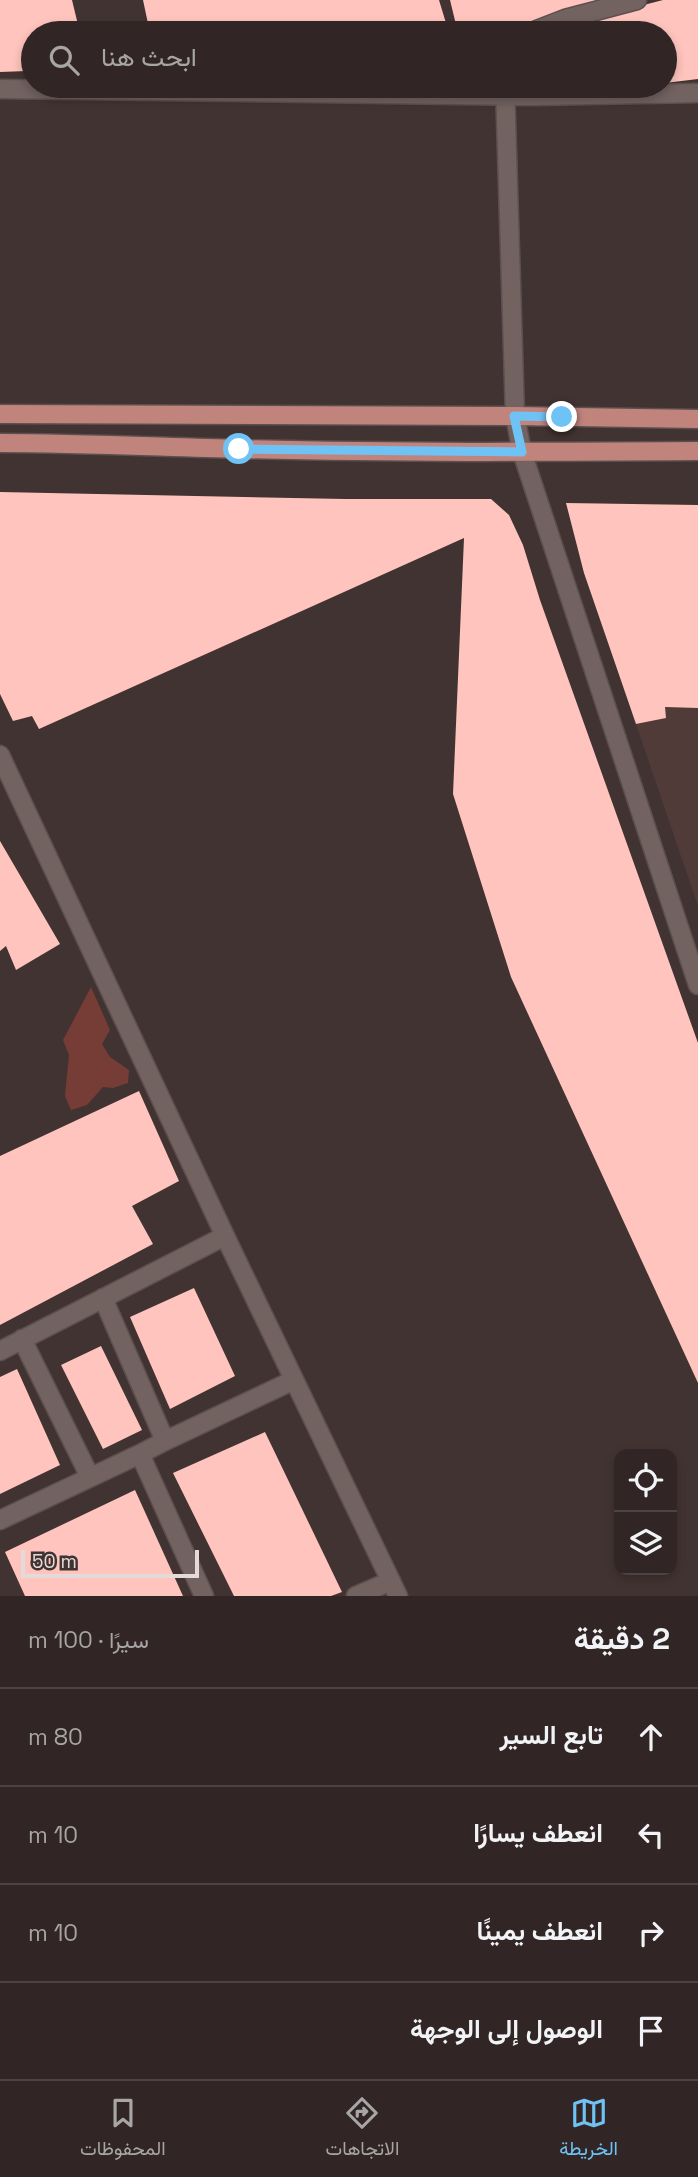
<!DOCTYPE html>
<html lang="ar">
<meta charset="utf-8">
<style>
body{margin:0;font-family:"Space Grotesk",Vazirmatn,sans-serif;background:#392e2d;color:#f1f3f6;direction:rtl}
.controls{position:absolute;right:21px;bottom:21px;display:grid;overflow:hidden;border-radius:14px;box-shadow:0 4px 10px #0003}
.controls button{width:63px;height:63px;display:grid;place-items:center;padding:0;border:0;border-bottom:2px solid #4c4342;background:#312625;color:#f1f3f6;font:35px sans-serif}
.scale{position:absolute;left:21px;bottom:18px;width:178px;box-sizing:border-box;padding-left:7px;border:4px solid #e3dad9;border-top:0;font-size:19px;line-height:24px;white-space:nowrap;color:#e3dad9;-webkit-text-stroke:5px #413331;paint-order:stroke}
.stop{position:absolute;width:21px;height:21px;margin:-16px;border:5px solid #6fc2f4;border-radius:50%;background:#fff}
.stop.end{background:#6fc2f4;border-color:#fff;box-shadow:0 2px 7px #0008}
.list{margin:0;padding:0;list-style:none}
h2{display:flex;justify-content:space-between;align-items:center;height:91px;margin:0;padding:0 28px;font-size:30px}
h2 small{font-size:23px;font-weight:400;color:#a8a5a7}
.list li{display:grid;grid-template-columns:46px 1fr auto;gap:21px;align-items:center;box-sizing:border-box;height:98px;padding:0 28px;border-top:2px solid #4c4342}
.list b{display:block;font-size:26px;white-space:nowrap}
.list em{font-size:23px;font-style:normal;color:#a8a5a7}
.icon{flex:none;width:38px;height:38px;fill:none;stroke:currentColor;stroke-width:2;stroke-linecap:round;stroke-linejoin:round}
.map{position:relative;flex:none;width:698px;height:1596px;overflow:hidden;direction:ltr}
.search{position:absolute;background:#312625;box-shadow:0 4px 10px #0003;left:21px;right:21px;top:21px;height:77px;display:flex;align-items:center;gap:18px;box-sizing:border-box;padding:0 24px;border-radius:38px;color:#a8a5a7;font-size:26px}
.sheet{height:483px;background:#312625}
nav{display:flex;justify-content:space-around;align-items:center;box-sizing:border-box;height:98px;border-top:2px solid #4c4342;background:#312625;font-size:19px;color:#a8a5a7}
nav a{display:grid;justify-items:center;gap:4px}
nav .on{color:#6fc2f4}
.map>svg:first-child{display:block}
</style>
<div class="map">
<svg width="698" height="1596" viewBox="0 0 698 1596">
<rect width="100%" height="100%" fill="#413331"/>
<path fill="#503b38" d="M665 707 698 708V906L636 724 665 718Z"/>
<path fill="#763d37" d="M91 987 110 1030 102 1044 110 1057 129 1070 128 1083 113 1088 103 1087 87 1105 71 1110 65 1096 69 1055 63 1040Z"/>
<path fill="#fec4bd" d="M0 0H72L80 33H33V57L31 58 27 71 0 72Z
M143 0H439L449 33H150Z
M450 0H603L572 10 517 33H458Z
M663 0H698V79L665 83V33H561L559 27Z
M0 492 345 499H491L509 515 523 545 540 600 698 1043V1383L511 977 453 794 464 538 39 729 32 716 13 721 0 694Z
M566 503 698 505V708L665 707 666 718 636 724 584 573Z
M0 841 60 944 16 970 6 946 0 951Z
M139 1091 179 1181 132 1206 153 1244 0 1325V1156Z
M194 1288 235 1376 170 1409 130 1317Z
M101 1346 142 1430 103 1449 61 1365Z
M17 1369 60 1465 0 1494V1377Z
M265 1432 342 1592 331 1596H234L173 1473Z
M135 1490 183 1596H25L5 1552Z"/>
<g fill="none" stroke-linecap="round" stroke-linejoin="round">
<g stroke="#5c504f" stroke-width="21">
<path id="minor" d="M529 33 565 19 637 0
M505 86 515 416 522 452 698 985
M0 89 536 96 698 93
M0 755 225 1236 398 1596
M103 1298 165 1441
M22 1339 90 1477
M0 1351 225 1236
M140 1454 165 1441 294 1380
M0 1520 140 1454 204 1596
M356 1596 391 1581"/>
</g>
<g stroke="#5c504f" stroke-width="21">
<path id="major" d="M0 414 515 416 698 419
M0 443C80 443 160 447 240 449 392 453 545 452 698 451"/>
</g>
<use href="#minor" stroke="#726260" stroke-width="18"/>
<use href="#major" stroke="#c1847d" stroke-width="18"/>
</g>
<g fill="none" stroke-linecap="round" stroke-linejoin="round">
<path stroke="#6fc2f4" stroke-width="9" d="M239 449 522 452 514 416 562 417"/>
</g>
</svg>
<div class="controls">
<button><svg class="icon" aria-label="locate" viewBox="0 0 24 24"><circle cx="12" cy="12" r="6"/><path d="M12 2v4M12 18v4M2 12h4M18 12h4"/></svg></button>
<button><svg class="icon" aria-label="layers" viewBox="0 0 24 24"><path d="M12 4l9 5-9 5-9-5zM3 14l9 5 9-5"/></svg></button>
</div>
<div class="scale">50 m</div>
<div class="stop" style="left:239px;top:449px"></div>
<div class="stop end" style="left:562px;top:417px"></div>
<div class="search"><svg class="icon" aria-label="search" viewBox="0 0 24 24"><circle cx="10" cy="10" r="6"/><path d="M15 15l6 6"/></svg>ابحث هنا</div>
</div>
<section class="sheet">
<h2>2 دقيقة<small>سيرًا · 100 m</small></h2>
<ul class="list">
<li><svg class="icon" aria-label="ahead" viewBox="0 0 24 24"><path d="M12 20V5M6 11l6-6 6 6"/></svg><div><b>تابع السير</b></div><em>80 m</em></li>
<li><svg class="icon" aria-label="left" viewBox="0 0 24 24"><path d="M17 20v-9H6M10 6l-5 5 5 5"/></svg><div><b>انعطف يسارًا</b></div><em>10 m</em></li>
<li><svg class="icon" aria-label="right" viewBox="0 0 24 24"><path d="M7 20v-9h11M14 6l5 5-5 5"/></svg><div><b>انعطف يمينًا</b></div><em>10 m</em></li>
<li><svg class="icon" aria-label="arrive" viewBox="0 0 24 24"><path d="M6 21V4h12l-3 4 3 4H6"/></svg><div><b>الوصول إلى الوجهة</b></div></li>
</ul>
</section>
<nav>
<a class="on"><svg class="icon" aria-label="map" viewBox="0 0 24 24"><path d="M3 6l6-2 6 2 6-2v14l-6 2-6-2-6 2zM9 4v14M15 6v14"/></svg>الخريطة</a>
<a><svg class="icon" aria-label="directions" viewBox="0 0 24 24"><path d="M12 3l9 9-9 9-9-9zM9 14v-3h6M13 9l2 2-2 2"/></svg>الاتجاهات</a>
<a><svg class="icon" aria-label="saved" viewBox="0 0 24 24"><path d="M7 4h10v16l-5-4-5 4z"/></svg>المحفوظات</a>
</nav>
